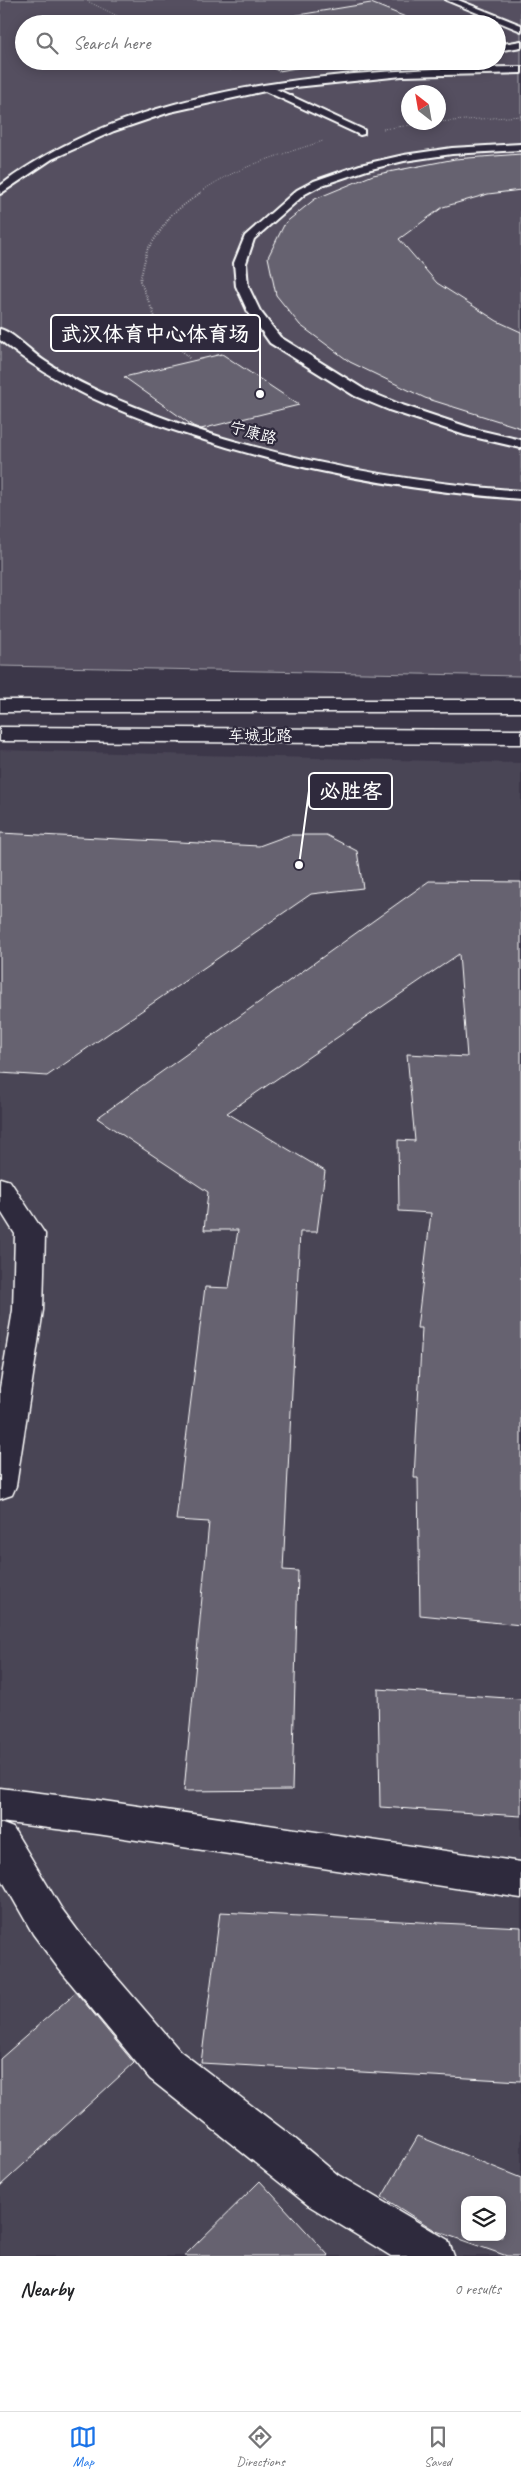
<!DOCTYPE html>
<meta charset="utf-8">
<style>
body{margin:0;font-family:Caveat,"LXGW WenKai TC",sans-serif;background:#f2f2f2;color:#202124}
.controls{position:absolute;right:15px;bottom:15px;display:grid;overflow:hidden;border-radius:10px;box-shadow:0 2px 12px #0003}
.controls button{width:45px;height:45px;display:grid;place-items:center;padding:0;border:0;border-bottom:1px solid #e0e0e0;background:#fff;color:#202124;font:25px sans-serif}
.compass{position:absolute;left:401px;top:85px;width:45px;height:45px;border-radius:50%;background:#fff;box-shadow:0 2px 12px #0003;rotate:329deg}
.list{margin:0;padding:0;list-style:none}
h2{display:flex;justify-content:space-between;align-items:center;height:65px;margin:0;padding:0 20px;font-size:21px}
h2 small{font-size:16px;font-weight:400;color:#757577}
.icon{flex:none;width:28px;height:28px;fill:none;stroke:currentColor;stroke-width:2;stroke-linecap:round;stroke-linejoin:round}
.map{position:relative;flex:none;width:521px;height:2256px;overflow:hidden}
.search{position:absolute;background:#fff;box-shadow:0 2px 12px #0003;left:15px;right:15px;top:15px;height:55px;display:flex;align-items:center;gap:12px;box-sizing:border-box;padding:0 18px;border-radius:28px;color:#757577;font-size:19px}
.sheet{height:155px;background:#fff}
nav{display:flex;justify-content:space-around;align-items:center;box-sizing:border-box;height:70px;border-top:1px solid #e0e0e0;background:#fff;font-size:14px;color:#757577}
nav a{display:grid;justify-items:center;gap:2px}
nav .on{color:#1a73e8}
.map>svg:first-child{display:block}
</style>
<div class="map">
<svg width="521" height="2256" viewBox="0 0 521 2256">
<rect width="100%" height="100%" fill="#3c3749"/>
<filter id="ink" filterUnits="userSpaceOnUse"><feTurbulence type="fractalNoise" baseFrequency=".02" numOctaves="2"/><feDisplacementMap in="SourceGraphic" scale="10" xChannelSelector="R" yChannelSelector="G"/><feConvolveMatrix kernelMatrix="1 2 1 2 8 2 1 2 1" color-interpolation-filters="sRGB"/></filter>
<g filter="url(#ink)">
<path fill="#494455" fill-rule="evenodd" d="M0 750 521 763V2256H0ZM465 2200H502V2237H465Z"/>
<path fill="#555060" stroke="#aaa8b0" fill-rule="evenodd" d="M0 0H521V676L0 666ZM24 24H497V61H24ZM408 92H438V122H408Z"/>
<path fill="#666270" stroke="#fff" fill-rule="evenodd" d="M371 3 423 24H243Z
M257 61H336L279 71Z
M521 154V190L488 194 443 207 399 239 437 283 497 321 521 332V428L425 398 350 362 300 325 276 295 268 257 285 223 315 199 373 175 455 159Z
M222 354 299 405 201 429 193 426 124 377Z
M0 833 259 846 289 835H326L357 851 363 888 311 894 47 1076 0 1073Z
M429 881 521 882V1625L420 1615 418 1478H414L422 1328H417L431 1213 399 1211 398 1140 415 1141 407 1054 467 1057 459 954 227 1113 325 1171 317 1232H300L283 1570 298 1571 292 1790 184 1791 209 1522 176 1520 205 1287 229 1288 238 1230H204L208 1192 97 1118Z
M378 1689 521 1699V1816L380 1807Z
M220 1912 521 1927V2081L201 2063Z
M76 1992 134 2063 0 2186V2059Z
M418 2136 521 2178V2256H507L436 2231 382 2197ZM465 2200H502V2237H465Z
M260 2181 329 2256H184Z"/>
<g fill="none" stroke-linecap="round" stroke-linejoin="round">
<g stroke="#fff" stroke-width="4">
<path id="lane" d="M446 0H458L521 25V31Z
M521 41V47L497 51V45Z
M521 67V73L402 76 276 89 364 130V134L360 135 265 91 170 112 114 131 52 159 0 194V186C137 80 354 69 521 67Z
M521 144V150L452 154 404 161 367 170 322 185 305 194 254 239 246 263 248 286 260 311 280 337 365 390 399 404 474 429 521 440V448L465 435 389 410 355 396 270 343 248 312 236 286 234 263 245 236 297 190 314 181 360 165 404 155 452 148Z
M0 329C13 332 33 354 46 362 68 377 92 389 116 399 244 454 383 480 521 491V499C410 491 301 472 195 437 124 415 57 387 0 340Z"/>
</g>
<g stroke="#fff" stroke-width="3">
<path id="street" d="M0 1178 10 1181 45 1234 43 1310 16 1486 12 1495 0 1499V1388L13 1310 15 1234 0 1210Z
M0 1788 97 1800 521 1862V1898L97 1834 0 1822Z
M0 1823 13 1828 61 1908 87 1943 180 2051 294 2138 338 2175 448 2240 454 2256H391L308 2205 150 2079 59 1969 33 1934 0 1876Z"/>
</g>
<g stroke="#fff" stroke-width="3">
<path id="secondary" d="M0 700H521V712H0Z
M0 727 521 730V744L0 741Z"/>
</g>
<path stroke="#fff" stroke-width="1" stroke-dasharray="0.5 2" stroke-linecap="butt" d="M85 0 134 24
M212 61 232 71
M438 122 521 116
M383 129 433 122
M198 194C234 167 281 155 323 141"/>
<path stroke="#fff" stroke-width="2" stroke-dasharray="0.5 2" stroke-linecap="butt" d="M189 358 159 326 140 281 147 250 172 214 200 193"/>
<use href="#lane" fill="#2f2a3d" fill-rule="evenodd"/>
<use href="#street" fill="#2f2a3d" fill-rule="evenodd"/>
<use href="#secondary" fill="#2f2a3d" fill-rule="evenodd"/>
</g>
</g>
<g text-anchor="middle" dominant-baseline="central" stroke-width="4.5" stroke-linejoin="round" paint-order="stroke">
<g font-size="16" fill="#fff" stroke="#2f2a3d">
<text transform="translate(253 433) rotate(15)">宁康路</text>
<text x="260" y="736">车城北路</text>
</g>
</g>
<path fill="none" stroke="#fff" stroke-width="2" d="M260 394L260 333M299 865L309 791"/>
<g fill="#fff" stroke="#2f2a3d" stroke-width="2">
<circle cx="260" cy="394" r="5"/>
<circle cx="299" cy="865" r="5"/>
</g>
<g fill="#2f2a3d" stroke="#fff" stroke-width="2">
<rect x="51" y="315" width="209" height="36" rx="5"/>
<rect x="309" y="773" width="83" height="36" rx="5"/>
</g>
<g font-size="21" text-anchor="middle" font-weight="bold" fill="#fff">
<text x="155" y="341">武汉体育中心体育场</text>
<text x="351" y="798">必胜客</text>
</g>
</svg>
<div class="controls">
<button><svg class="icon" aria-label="layers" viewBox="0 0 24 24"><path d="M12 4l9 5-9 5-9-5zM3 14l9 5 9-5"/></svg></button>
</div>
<svg class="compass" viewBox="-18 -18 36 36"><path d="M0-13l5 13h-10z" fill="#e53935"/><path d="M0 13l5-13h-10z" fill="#757577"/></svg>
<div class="search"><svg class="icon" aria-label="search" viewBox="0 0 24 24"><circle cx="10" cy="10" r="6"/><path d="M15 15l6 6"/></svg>Search here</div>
</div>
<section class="sheet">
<h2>Nearby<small>0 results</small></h2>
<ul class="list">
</ul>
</section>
<nav>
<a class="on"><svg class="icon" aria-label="map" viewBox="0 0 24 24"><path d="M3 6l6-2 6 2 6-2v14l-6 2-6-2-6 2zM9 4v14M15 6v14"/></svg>Map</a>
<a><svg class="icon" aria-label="directions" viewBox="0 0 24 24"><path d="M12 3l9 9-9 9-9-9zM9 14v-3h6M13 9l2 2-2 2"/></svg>Directions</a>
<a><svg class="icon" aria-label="saved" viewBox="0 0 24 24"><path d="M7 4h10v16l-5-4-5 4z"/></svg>Saved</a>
</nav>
